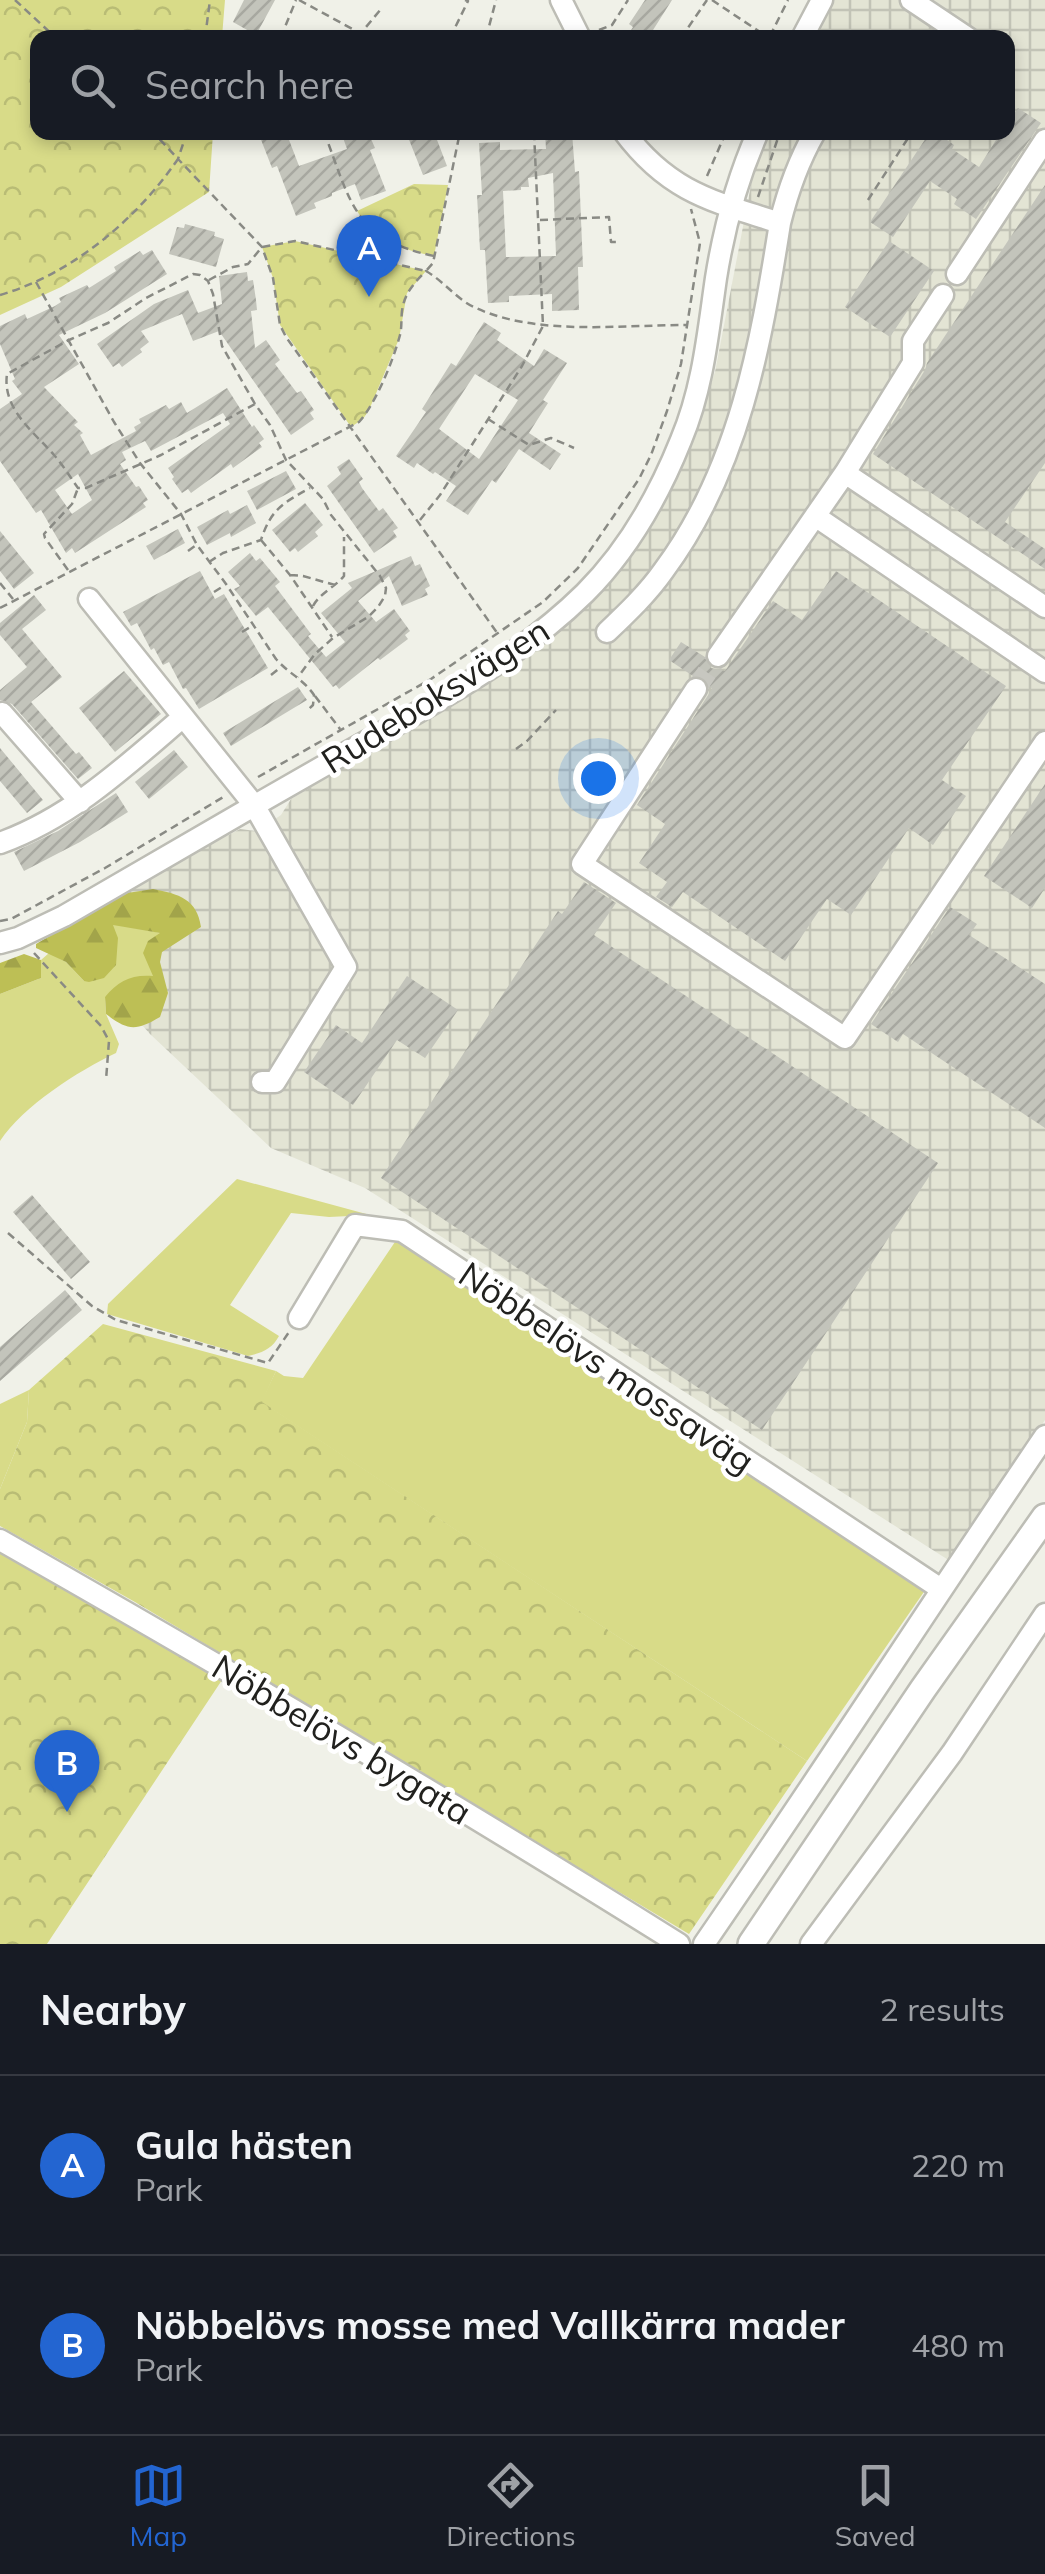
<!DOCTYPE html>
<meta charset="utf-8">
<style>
body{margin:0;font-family:Mulish,sans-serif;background:#242831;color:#f1f3f6}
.you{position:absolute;left:598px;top:778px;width:35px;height:35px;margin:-25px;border:8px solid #fff;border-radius:50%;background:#1a73e8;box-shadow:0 0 0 15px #1a73e833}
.badge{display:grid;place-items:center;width:65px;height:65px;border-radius:50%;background:#2365d1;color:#fff;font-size:32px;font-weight:700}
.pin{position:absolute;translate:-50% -82px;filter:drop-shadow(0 2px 5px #0008)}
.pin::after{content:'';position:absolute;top:52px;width:35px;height:30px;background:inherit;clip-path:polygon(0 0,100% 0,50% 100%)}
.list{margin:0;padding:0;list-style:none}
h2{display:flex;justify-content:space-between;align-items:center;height:130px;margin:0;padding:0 40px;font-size:42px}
h2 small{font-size:32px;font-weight:400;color:#9ea1a6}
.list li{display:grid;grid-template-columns:65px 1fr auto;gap:30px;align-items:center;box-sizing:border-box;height:180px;padding:0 40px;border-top:2px solid #363941}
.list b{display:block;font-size:38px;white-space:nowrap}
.list p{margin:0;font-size:32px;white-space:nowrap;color:#9ea1a6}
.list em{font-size:32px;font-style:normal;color:#9ea1a6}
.icon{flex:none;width:55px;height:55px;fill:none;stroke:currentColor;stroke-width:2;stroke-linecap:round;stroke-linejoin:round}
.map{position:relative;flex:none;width:1045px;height:1944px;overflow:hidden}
.search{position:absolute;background:#171b24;box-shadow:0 5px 15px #0003;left:30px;right:30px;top:30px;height:110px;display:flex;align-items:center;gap:25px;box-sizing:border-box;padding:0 35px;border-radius:20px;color:#9ea1a6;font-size:38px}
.sheet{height:490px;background:#171b24}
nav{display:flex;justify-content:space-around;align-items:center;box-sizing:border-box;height:140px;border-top:2px solid #363941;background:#171b24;font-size:28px;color:#9ea1a6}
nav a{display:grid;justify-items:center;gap:5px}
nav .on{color:#2365d1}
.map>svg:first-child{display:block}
</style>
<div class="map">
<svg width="1045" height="1944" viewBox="0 0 1045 1944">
<defs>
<pattern id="industrial-grid" width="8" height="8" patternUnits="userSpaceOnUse" patternTransform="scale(2.5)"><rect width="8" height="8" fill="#e3e4d4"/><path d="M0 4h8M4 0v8" fill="none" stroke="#c2c3b6"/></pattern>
<pattern id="forest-firs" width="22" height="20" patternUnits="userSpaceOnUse" patternTransform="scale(2.5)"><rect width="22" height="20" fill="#bdbf55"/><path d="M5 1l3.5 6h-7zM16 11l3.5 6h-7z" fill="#a2a44a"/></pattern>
<pattern id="park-crowns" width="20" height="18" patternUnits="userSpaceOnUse" patternTransform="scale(2.5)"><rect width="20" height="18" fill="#d8db88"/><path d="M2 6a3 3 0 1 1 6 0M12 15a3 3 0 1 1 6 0" fill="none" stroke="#b9bc75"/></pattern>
<pattern id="building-hatch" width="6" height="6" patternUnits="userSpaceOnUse" patternTransform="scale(2.5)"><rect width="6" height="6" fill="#c3c4bb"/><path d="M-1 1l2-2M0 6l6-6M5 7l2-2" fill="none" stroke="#a7a8a0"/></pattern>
</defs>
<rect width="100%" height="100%" fill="#f0f1e8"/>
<path fill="url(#industrial-grid)" d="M833 0H1045V1420L950 1561 365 1188 271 1148 150 1034 55 927 240 829 257 831 281 815 291 799 467 695 545 641 605 583 662 508 689 446 715 372 756 159 768 133 1008 132V38L814 37Z"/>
<path fill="#d8db88" d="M112 924 161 933 154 977 105 997 106 1014 119 1044 116 1053C78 1071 23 1106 0 1141V994L41 978V960L49 953 66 962 84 981Z
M237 1179 370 1215 329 1217 291 1213 230 1305 279 1336C272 1349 262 1353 248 1356L107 1314 108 1304Z
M399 1236 928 1586 807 1761 261 1402 276 1371 284 1376 303 1378Z
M29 1390 27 1422 0 1489V1404Z"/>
<path fill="url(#forest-firs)" d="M153 889C179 894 197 899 201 927L162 952 160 962 168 993 160 1017C136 1031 128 1031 106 1014L105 997C118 981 132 974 153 976L143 953 148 941 160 933 113 925 118 938 116 965 104 978 89 982 84 981 66 962 36 948V944L121 894Z
M24 954 41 960V978L0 994V963Z"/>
<path fill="url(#park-crowns)" d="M0 0H225L222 37 38 38V132L213 133 209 192 61 287 0 315Z
M414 184 448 185 434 256C402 250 375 240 357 211Z
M295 241 426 271 407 293 399 339 369 410 363 419 351 427 280 325 273 278 262 247Z
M103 1324 276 1371 262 1402 807 1761 689 1934 135 1602 0 1526V1489L27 1422 29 1390Z
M0 1550 222 1680 47 1944H0Z"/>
<path fill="url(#building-hatch)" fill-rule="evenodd" d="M244 0H275L256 35 233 22Z
M645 0H672L648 38H626L633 27 629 24Z
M1018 108 1041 123 976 219 954 204 957 199 930 181 893 237 870 222 930 132H936L954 145 952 149 979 167 1001 132H1008V123Z
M258 132H286L299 166 347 149 341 132H368L375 148 370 150 386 191 361 200 355 184 332 193V196L314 203 316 208 296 216 277 166 272 168Z
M406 132H434L447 166 423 175Z
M545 132H572L575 172 579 171 583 267H578L579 310 552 311V294L509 296V302L488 303 485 250H480L477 195H482L479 143 500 142V150L546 149ZM553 173 556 256 506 257 503 191 521 190V187H529L528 178Z
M1045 185V463L1005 522 1045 549V569L873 454 925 370 927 363Z
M185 224 215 232 214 236 224 239 216 267 169 254 177 227 184 228Z
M889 241 934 271 890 337 845 307Z
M152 250 167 274 105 313 59 335 79 364 44 387 78 422 74 425 83 433 80 435 91 455 136 431 134 427 141 423 139 419 166 405 169 409 181 402 187 413 227 388 252 427 254 425 264 439 259 443 262 447 233 468 231 464 191 493 188 489 182 493 172 479 174 477 168 468 230 424 223 413 151 451 145 441 122 452 126 460 120 464 136 487 139 486 148 500 143 503 146 507 75 553 72 548 66 553 41 510 36 513 0 461V409L22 394 12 381 15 379 0 344V326L25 314 27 319 55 306 61 302 59 298 87 285 89 288 116 271 114 267 140 251 143 255ZM78 474 92 500 72 514 55 490Z
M247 272 248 281 253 280 256 300 257 310 251 311 255 348 266 340 280 360 275 364 297 393 301 391 314 410 310 413 314 419 291 435 219 331 193 341 182 314 141 331 149 342 140 349 142 352 122 367 119 363 113 367 97 344 154 304 188 290 198 313 222 304 219 276Z
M484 322 501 333 497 340 534 366 544 349 567 363 543 400 548 403 529 433 561 454 550 470 519 449 496 483 492 480 468 515 446 501 456 486 435 472 433 474 417 463 414 468 396 456 426 412 422 409 451 363 456 366ZM475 374 518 400 479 459 439 429Z
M349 459 363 479 359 482 362 488 379 511 383 508 398 528 393 531 397 537 374 553 327 486 341 474 337 467Z
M286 471 296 489 257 510 247 491Z
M305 503 323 525 315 532 318 536 298 552 295 548 290 552 272 530Z
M247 505 256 523 231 537 230 533 207 545 197 527 228 510 230 514Z
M178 529 185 543 154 560 146 546Z
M0 531 34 573 14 589 0 571Z
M250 553 256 561 260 558 280 582 275 586 311 634 308 636 326 657 345 642 321 613 352 588 348 583 411 556 415 566 420 564 430 586 425 589 428 595 402 606 389 576 358 601 376 622 394 609 410 631 405 635 408 639 380 660 378 658 339 689 336 685 333 687 268 607 256 616 234 589 240 586 228 572Z
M200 571 215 599 224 594 268 668 199 709 186 688 183 689 169 662 163 665 154 648 151 650 137 623 131 626 123 612Z
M836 571 1006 686 942 780 966 796 933 845 909 828 851 915 827 899 785 961 683 892 672 907 656 897 667 882 639 863 665 824 637 805 712 689 704 678 693 676 669 660 681 642 705 657 711 668 725 671 773 601 802 620Z
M34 595 46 610 22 629 62 677 31 702 76 754 79 752 92 768 78 779 12 704 0 700V690L27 667 0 635V623Z
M124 671 161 714 115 752 79 708Z
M298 687 307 700 231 746 223 733Z
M0 748 43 800 27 813 0 781Z
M174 750 188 767 149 799 135 782Z
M1045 784V888L1032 908 984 876Z
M116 793 128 812 80 842 24 871 14 852 58 831Z
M584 882 616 903 594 935 938 1163 762 1430 381 1178 558 911 562 914Z
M950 907 977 924 969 935 1045 984V1128L903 1034 898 1042 871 1024Z
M407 976 458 1010 425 1058 397 1040 353 1105 304 1072 336 1025 362 1043Z
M32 1195 90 1262 71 1279 13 1212Z
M65 1290 82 1310 0 1381V1347Z"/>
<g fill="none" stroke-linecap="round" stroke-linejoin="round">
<path stroke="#c7c7c0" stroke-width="20" stroke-dasharray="20 10" stroke-linecap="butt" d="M696 689 718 656"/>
<g stroke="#bdbdb5" stroke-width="25">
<path id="minor" d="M561 0 580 38
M911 0 968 38
M802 38 822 0
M780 223C788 190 798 162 815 132
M957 274 1045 140
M845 473 1045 607
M815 516 1045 672
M89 599 254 805 346 967 275 1082H262
M607 632C627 613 648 593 664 570 739 469 761 344 780 223 712 201 669 192 624 132
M718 656 845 473 913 363V341L943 295
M696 689 582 864 845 1038 1045 742
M2 713 80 802
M0 843C72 817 127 765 183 717
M0 943 18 938 64 916C152 865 239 814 327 764 415 713 511 666 585 593 627 551 659 495 681 440 703 388 708 333 716 278 724 228 737 179 758 132
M299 1318 355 1225 402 1231 941 1589
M0 1540C229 1670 456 1804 679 1944
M704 1944C820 1776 930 1605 1045 1436
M811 1944 952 1753 1045 1614"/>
</g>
<g stroke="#bdbdb5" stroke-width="30">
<path id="major" d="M751 1944 923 1689 1045 1517"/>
</g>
<path stroke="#898a84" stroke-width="2.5" stroke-dasharray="8 5" stroke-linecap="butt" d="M15 0 56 38
M299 0 369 38
M712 0 769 38
M599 30 612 25 628 0
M430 34 436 38
M770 36 788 0
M205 38 210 0
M287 38 285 27 296 0
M361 38V33L381 9
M450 38 468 1 465 0
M486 38 496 0
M681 38 707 0
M187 132 178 159 262 247 273 278 280 325 286 337 498 634
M324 132C351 202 353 239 434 256
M707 176 726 132
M758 197 780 132
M868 200 912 132
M540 220 609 217 611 242H620
M360 255 363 243 370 231
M209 280 233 267 248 264 262 247 295 241 426 271 433 263 460 132
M36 282 114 422 140 463 181 514 197 545 226 584 276 659C288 673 303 679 314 695L313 705 309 709
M0 295C72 274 136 220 178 159L153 132
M255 404 161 455 86 488H78C70 477 63 465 54 455 34 432 2 409 7 374L69 340 108 323 146 298 193 274 200 275 208 281 213 294 222 346 255 404 270 425 286 460 323 499 331 515 380 576 386 588 385 596 378 607 368 617 333 638 315 654 298 677
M488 419 529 445 551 438 574 448
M420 520 440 495 522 366 543 326 534 132
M261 540 290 575 332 637
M188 551 195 546
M209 562 223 553 261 540C271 509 283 503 310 488
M68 570 45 538 44 534 72 504 78 488
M290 575 303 576 335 585
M0 583 13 599
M214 592 225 585
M313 606C320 593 335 587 344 576V537
M0 608 359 422C376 403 393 361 400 335 402 327 401 320 402 311 404 294 414 283 426 271 445 282 457 300 476 308 537 336 620 325 686 325
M242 632 252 626
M271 675 281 667
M315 696 340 729
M516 749 527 741 556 710
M258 777 431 679 543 602 578 568 639 479 651 455 667 411 681 364 700 243 691 209
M0 921 11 919 105 868 225 796
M34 953 101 1026 109 1041 106 1080
M8 1233 92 1306 116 1320 268 1363 289 1332"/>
<use href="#minor" stroke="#fff" stroke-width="20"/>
<use href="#major" stroke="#fff" stroke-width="25"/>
</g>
<g text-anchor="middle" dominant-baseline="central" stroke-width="9" stroke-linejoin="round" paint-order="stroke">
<g font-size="35" fill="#21211e" stroke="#fff">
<text transform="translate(435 695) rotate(-32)">Rudeboksvägen</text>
<text transform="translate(607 1367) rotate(34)">Nöbbelövs mossaväg</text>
<text transform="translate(342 1739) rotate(31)">Nöbbelövs bygata</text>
</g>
</g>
</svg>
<div class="you"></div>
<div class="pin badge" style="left:369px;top:297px">A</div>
<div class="pin badge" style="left:67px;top:1812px">B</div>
<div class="search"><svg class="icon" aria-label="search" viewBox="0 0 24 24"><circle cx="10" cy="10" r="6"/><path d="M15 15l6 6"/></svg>Search here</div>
</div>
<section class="sheet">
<h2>Nearby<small>2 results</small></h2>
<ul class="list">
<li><span class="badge">A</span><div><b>Gula hästen</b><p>Park</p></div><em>220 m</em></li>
<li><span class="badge">B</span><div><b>Nöbbelövs mosse med Vallkärra mader</b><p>Park</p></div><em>480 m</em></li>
</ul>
</section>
<nav>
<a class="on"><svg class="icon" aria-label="map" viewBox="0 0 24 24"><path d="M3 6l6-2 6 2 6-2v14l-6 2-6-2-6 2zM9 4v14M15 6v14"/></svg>Map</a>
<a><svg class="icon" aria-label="directions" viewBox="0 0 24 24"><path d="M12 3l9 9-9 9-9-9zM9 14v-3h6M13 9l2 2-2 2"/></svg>Directions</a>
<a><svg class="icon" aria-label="saved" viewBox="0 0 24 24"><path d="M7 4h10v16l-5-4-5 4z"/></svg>Saved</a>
</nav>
